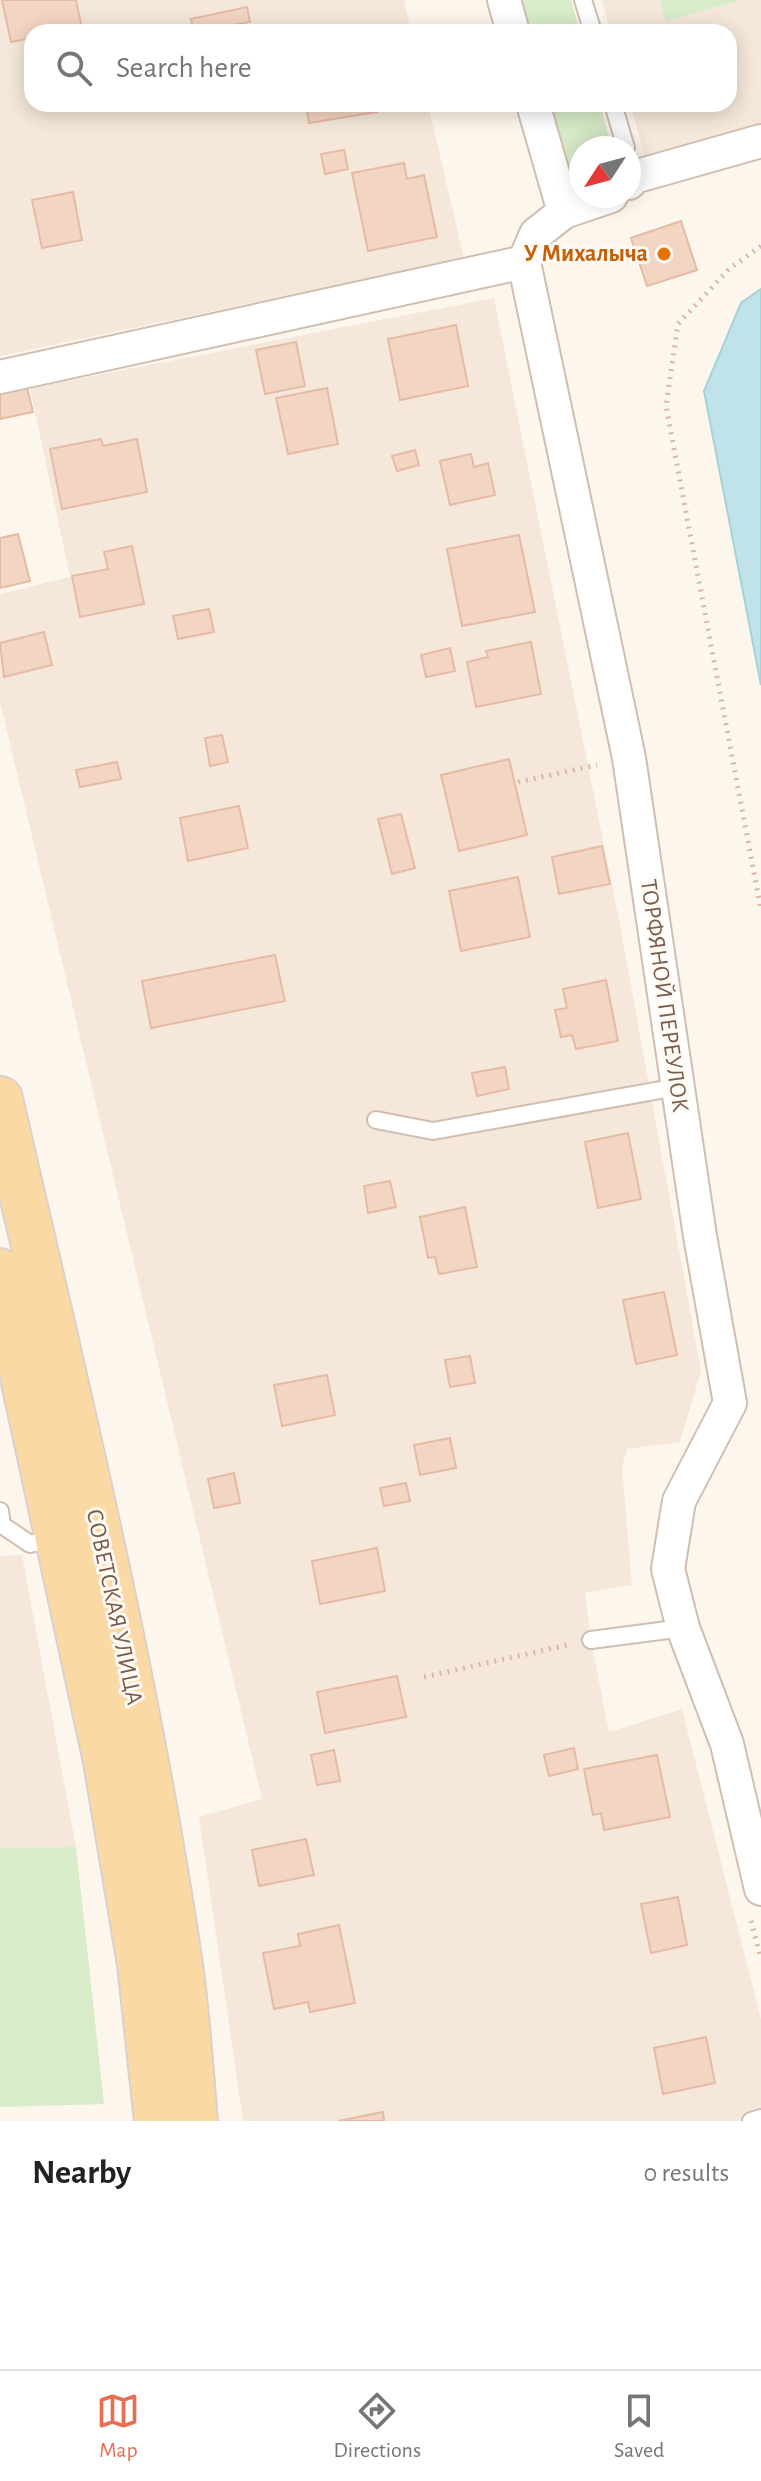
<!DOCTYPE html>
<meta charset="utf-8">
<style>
body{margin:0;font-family:"Alegreya Sans",sans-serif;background:#f2f2f2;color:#222}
.compass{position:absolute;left:569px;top:136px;width:72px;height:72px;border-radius:50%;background:#fff;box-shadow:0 4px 20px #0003;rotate:234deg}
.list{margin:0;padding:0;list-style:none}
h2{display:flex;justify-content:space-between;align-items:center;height:104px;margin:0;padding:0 32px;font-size:34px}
h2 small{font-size:26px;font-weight:400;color:#767676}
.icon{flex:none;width:44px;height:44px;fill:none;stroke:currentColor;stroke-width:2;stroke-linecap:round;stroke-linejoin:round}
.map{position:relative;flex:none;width:761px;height:2121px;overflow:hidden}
.search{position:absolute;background:#fff;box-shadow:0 4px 20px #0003;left:24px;right:24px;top:24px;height:88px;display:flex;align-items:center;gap:20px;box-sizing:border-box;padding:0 28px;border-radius:24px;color:#767676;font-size:30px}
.sheet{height:248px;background:#fff}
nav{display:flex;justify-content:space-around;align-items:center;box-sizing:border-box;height:112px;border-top:2px solid #e0e0e0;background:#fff;font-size:22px;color:#767676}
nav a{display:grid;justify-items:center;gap:4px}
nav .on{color:#e76f51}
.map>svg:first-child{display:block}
</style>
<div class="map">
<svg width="761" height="2121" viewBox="0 0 761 2121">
<rect width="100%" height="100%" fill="#fdf6ec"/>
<path fill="#f5e8da" d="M0 0H404L411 32H32V104H428L464 258 0 356Z
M602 0H761V131L647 164 630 104H729V32H610Z
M494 298 621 930 701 1371 680 1442 627 1449 622 1467 632 1585 585 1593 591 1640 609 1732 682 1709 761 2019V2121H243L199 1817 262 1799 0 702V594L70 577 30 388Z
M22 1555 76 1847 0 1848V1556Z"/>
<path fill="#d8ecc9" d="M516 0H571L580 32H525Z
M660 0H741L666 21Z
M545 104H600L612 148H581V181L567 184Z
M76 1847 104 2104 0 2107V1848Z"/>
<path fill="#bfe3e8" stroke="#a5d3da" stroke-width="2" d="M761 289V685L704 391 741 303Z"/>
<path fill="#f3d5c3" stroke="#e6bba3" stroke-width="2" d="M2 0H76L82 28 32 32V38L11 42Z
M247 7 250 22 194 32 191 19Z
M306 104H375L377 112 309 123Z
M344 150 348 169 325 174 321 154Z
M404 163 407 179 424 175 437 237 368 251 352 173Z
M73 192 82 240 42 248 32 200Z
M681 221 697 270 647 286 631 238Z
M456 325 468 386 400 400 388 339Z
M296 342 305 386 265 394 256 350Z
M27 388 33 412 0 419V393Z
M327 388 338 444 288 454 276 398Z
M101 439 103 446 137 439 147 492 62 509 50 449Z
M415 450 419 465 397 471 392 456Z
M471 454 474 467 488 463 495 495 450 505 440 461Z
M18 534 30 581 0 588V538Z
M519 535 535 612 462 626 447 549Z
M132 546 144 604 80 617 72 576 108 569 104 552Z
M209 609 214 632 178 639 173 616Z
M44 632 52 665 4 677 0 643Z
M531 642 541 694 476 707 467 662 488 657 486 651Z
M450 648 455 671 426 677 421 655Z
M222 735 228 762 210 766 205 738Z
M509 759 527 835 459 851 441 775Z
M117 762 121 779 80 787 76 770Z
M239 806 248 848 188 861 180 818Z
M401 814 415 868 392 874 378 819Z
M602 846 610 884 559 894 552 857Z
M518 877 530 937 461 951 449 891Z
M275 955 285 1001 151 1028 142 981Z
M606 980 618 1041 576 1049 572 1035 561 1037 555 1010 567 1008 563 989Z
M505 1067 509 1089 477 1096 472 1073Z
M628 1133 641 1199 598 1208 585 1142Z
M390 1181 396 1207 368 1213 364 1186Z
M465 1207 477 1267 439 1274 435 1257 428 1258 420 1217Z
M664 1292 677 1355 636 1364 623 1300Z
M470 1356 475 1383 450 1387 445 1360Z
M327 1375 335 1415 282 1426 274 1385Z
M450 1438 456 1468 420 1475 414 1445Z
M234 1473 240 1503 214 1508 208 1479Z
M406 1483 410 1501 384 1506 380 1488Z
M377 1548 385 1591 320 1604 312 1561Z
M397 1676 406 1717 325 1733 317 1692Z
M574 1748 578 1769 549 1776 544 1755Z
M334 1750 340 1781 317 1785 311 1755Z
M657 1755 670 1817 604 1830 601 1813 593 1815 584 1769Z
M306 1839 314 1875 259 1886 252 1850Z
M678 1897 687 1945 651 1953 641 1904Z
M339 1925 355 2003 310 2012 308 2002 274 2009 263 1953 300 1946 298 1934Z
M706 2037 715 2083 663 2094 654 2048Z
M383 2112 384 2121H338Z"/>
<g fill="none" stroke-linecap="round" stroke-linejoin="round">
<g stroke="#d1beb0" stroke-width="20">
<path id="service" d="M583 0 593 32
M613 104 626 148
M376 1120 433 1131 677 1087
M0 1511 2 1525 30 1544 57 1538
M591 1640 683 1628
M751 2121 761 2118"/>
</g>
<g stroke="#d1beb0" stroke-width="36">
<path id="minor" d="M504 0 513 32
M533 104 564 212 536 234 524 262 629 758 700 1236 730 1403 679 1501 668 1569 683 1628 727 1744 761 1889
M629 183 634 177 761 141
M564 212 611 196
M0 377 524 262"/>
</g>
<g stroke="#dad1cd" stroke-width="48">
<path id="primary" d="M0 1099C65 1382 135 1665 178 1952 187 2008 190 2065 195 2121
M0 1271 106 1761 140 1964 157 2121"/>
</g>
<path stroke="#d9b8a5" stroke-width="5" stroke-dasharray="2 6" stroke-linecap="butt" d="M761 246 729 269 678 324 666 406 761 910
M518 782 597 765
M424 1677 567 1645
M751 1921 761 1959"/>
<use href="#service" stroke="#fff" stroke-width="16"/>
<use href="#minor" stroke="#fff" stroke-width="32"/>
<use href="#primary" stroke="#fbd9a5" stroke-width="44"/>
</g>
<circle fill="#e8710a" stroke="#fffaf3" stroke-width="3" cx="664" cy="254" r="8"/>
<g text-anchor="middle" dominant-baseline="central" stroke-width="6" stroke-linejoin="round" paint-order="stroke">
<g font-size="24" font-weight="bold" fill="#c56008" stroke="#fffaf3" text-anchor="end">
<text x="648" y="254">У Михалыча</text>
</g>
<g font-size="24" fill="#7a5c4d" stroke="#fffaf3">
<text transform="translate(664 996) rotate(82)">ТОРФЯНОЙ ПЕРЕУЛОК</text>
<text transform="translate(114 1607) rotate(78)">СОВЕТСКАЯ УЛИЦА</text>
</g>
</g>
</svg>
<svg class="compass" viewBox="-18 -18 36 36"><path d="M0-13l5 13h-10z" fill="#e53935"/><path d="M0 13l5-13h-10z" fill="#767676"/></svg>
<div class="search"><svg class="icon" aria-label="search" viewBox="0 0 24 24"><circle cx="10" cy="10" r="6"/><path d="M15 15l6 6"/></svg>Search here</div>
</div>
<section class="sheet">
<h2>Nearby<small>0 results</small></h2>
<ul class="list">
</ul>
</section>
<nav>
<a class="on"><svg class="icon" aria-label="map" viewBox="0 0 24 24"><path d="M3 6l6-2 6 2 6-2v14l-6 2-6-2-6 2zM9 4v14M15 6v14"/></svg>Map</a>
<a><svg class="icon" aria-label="directions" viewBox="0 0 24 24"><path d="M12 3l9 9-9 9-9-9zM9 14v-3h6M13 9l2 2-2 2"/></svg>Directions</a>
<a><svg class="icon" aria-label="saved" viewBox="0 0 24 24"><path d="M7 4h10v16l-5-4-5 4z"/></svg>Saved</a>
</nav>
